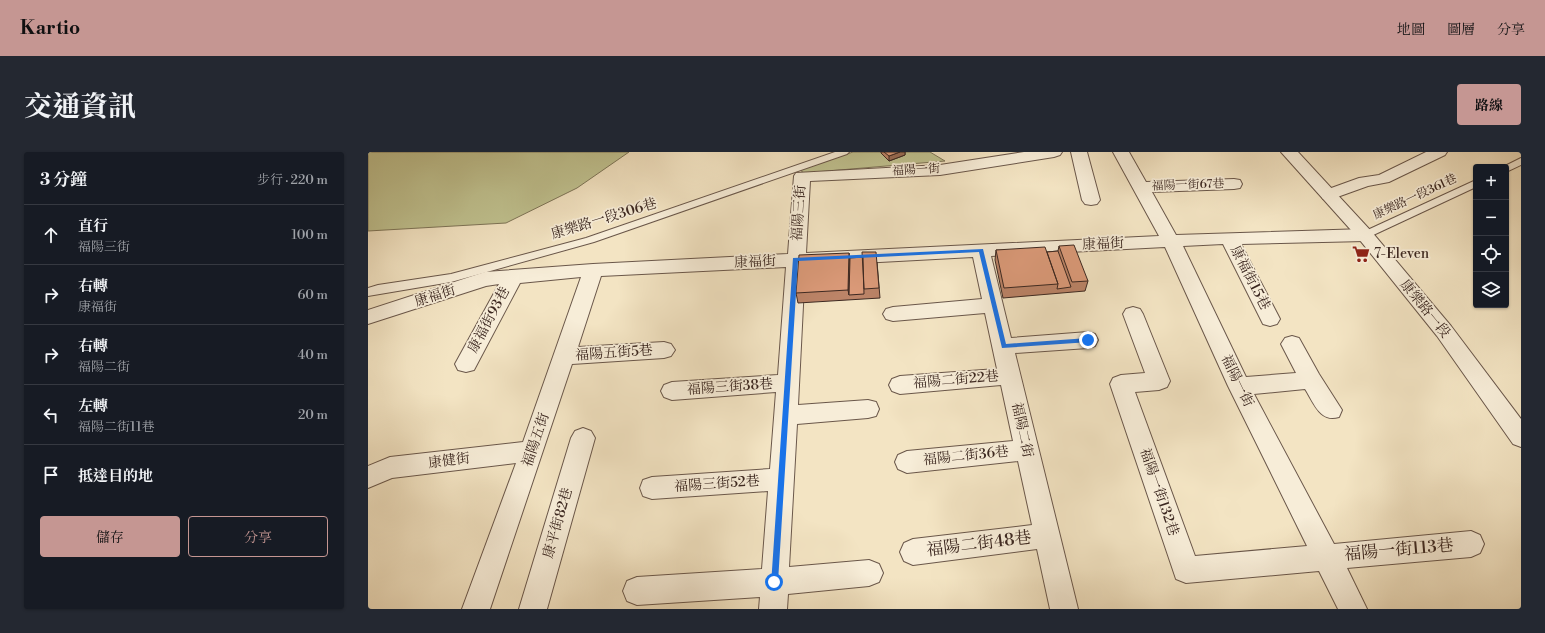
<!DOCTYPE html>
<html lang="zh-TW">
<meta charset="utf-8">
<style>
body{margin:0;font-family:"Libre Bodoni","Noto Serif TC",serif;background:#242831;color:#f1f3f6}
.controls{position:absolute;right:12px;top:12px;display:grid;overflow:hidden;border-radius:4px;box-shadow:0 1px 3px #0004}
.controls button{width:36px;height:36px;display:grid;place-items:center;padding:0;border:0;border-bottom:1px solid #363941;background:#171b24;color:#f1f3f6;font:20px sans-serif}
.stop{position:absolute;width:12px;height:12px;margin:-9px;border:3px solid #1a73e8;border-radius:50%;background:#fff}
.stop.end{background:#1a73e8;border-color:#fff;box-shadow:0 1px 4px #0008}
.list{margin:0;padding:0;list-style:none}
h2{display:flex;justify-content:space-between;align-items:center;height:52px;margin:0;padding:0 16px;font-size:17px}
h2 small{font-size:13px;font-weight:400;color:#9ea1a6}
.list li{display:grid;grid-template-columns:26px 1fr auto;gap:12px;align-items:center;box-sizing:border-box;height:60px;padding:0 16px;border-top:1px solid #363941}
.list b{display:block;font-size:15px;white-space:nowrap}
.list p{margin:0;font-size:13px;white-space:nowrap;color:#9ea1a6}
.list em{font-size:13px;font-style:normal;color:#9ea1a6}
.actions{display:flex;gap:8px;padding:12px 16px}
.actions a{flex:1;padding:9px 0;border:1px solid #c59692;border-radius:4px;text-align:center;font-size:14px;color:#c59692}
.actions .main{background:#c59692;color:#111}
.icon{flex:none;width:22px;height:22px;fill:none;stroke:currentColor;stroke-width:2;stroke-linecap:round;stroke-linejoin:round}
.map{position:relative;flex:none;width:1153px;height:457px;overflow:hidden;border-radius:4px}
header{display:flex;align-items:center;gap:24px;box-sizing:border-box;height:56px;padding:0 20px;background:#c59692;color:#111}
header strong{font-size:19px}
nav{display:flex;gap:22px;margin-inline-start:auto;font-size:14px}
.intro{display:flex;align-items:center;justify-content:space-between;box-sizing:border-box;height:96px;padding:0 24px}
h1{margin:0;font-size:28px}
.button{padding:10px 18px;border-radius:4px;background:#c59692;color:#111;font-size:14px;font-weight:700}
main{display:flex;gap:24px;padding:0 24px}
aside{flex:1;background:#171b24;border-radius:4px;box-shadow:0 1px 3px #0004}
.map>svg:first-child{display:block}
</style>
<header>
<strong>Kartio</strong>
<nav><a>地圖</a><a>圖層</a><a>分享</a></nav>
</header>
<div class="intro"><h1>交通資訊</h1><a class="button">路線</a></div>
<main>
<aside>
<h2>3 分鐘<small>步行 · 220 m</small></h2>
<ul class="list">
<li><svg class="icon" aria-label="ahead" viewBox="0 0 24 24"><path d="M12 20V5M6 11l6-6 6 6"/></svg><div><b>直行</b><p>福陽三街</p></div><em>100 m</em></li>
<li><svg class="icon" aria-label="right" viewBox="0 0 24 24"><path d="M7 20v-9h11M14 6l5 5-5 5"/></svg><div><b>右轉</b><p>康福街</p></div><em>60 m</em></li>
<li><svg class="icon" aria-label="right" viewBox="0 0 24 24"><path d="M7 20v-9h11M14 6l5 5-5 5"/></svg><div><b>右轉</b><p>福陽二街</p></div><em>40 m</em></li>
<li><svg class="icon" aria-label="left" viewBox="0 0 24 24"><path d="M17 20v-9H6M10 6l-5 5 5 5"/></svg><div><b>左轉</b><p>福陽二街11巷</p></div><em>20 m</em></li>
<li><svg class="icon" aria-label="arrive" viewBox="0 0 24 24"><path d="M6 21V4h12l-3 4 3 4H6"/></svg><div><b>抵達目的地</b></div></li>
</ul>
<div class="actions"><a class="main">儲存</a><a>分享</a></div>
</aside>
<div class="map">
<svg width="1153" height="457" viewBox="0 0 1153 457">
<rect width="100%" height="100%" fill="#f3e4c3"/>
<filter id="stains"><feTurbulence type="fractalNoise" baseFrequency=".005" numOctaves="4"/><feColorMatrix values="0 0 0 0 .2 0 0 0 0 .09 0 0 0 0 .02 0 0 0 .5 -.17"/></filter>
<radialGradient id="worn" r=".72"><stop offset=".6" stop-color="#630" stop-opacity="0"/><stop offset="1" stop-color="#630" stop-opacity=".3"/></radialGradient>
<path fill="#c0c290" stroke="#7e7558" d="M0 0H261L209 36 138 71 0 79Z
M485 0H562L577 9 436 21 432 18Z"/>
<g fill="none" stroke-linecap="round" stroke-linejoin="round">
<g stroke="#6a574a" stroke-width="2">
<path id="service" d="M467 0H481L479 2 226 90 83 130 0 144V136L10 133 83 122 218 86Z
M1153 6V13L1138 20V15H1135Z
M1108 28V35L1001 85H993L992 83 993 81Z"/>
</g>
<g stroke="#6a574a" stroke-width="2">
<path id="minor" d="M656 0H694L692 3 686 5 572 23 442 29 438 101 791 84 745 0H761L778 30 866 27 872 28 874 32 872 36 866 37 784 40 808 83 997 77 1003 79 1006 83 1003 87 997 89 873 92 912 167 909 172 902 174 895 172 855 92 815 94 878 225 928 221 913 192 917 186 924 184 931 186 951 222 974 258 971 265C952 271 946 251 937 237L886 242 966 392 1103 379 1112 383 1116 392 1112 401 1103 405 979 416 999 457H970L951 419 818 431 808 427 742 232 745 226 753 223 777 221 755 162 758 157 765 155 772 157 775 162 802 229 799 235 791 238 767 240 827 404 939 394 860 234 797 95 623 104 643 186 720 180 727 182 730 188 727 194 720 196 647 201 710 457H682L669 397 545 413 536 409 532 400 536 391 545 387 664 373 650 309 539 321 530 317 527 310 530 303 539 299 645 289 633 233 532 242 524 239 521 233 524 227 532 224 629 217 617 161 525 169 518 167 515 162 518 157 525 155 614 147 605 105 437 114 430 253 500 248 508 250 511 257 508 264 500 266 429 272 421 415 501 408 511 412 515 421 511 430 501 434 420 442 419 457H391L392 445 269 453 259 449 255 439 259 429 269 425 394 417 400 339 284 347 275 344 272 336 275 328 284 325 402 317 408 240 304 248 296 245 293 239 296 233 304 230 410 223 418 115 233 124 210 195 296 190 303 192 307 198 303 204 296 206 204 212 122 457H94L148 311 24 326 0 336V314L22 305 155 290 213 125 152 131 106 218 98 220 90 218 87 212 131 132 118 134 0 172V158L117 120 225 112 420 102 426 24 428 21 572 13Z
M703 0H719L732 48 729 52 723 53 717 52 714 48Z
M1058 0H1079L1077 3 1021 30 1000 34 961 48 955 47 953 43 955 39 991 26 1011 23Z
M215 276 223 279 227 286 179 457H151L203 286 207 279Z"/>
</g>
<g stroke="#6a574a" stroke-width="2">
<path id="tertiary" d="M913 0H930L1003 79 1083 174 1153 267V295L1145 292 1069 184 991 87Z"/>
</g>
<use href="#service" fill="#f7edd8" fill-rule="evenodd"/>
<use href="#minor" fill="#f7edd8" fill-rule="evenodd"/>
<use href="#tertiary" fill="#f7edd8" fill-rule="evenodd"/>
</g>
<path fill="#bc8468" stroke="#3c2821" d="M513 0H537V3L521 9 513 1Z
M691 94 720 129 717 139 635 146 627 108 628 98 679 100 690 99Z
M509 110 512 146 430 151 428 141Z"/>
<path fill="#996c55" stroke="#3c2821" d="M532 0H537V3L521 9V4Z
M481 101 482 111 481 143 480 138Z"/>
<path fill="#db9a79" stroke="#3c2821" d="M516 0H532L521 4Z
M706 93 720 129 704 130 691 94Z
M677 95 690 132 636 136 628 98Z
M690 99 703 135 689 137 690 132 679 100Z
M494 100H508L511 136 496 137Z
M481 101 480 138 428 141 431 103Z
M495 105 496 142 481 143 482 106Z"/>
<path fill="#1a73e8" d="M615 97 638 192 720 186H722V190L634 196 611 100 430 109 410 430 409 433H403L425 106Z"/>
<defs>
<g id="supermarket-bare" transform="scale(1.38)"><path d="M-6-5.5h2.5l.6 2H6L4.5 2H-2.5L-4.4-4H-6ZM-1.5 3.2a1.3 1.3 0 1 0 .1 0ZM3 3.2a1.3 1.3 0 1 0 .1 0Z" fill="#8f2418" stroke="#f7edd8" stroke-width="2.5" paint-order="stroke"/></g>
</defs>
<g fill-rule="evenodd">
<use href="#supermarket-bare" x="993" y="102"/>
</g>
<g text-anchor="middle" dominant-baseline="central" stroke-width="3.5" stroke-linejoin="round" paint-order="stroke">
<g font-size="12" fill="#3c2821" stroke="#f7edd8">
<text transform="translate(548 18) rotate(-3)">福陽一街</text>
<text transform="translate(820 33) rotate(-2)">福陽一街67巷</text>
<text transform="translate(1047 45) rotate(-25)">康樂路一段361巷</text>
</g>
<g font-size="14" fill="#3c2821" stroke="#f7edd8">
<text transform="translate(431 61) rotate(-86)">福陽三街</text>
<text transform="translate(236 67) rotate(-17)">康樂路一段306巷</text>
<text transform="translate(735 92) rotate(-3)">康福街</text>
<text transform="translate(387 110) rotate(-3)">康福街</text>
<text transform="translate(882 126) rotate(63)">康福街15巷</text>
<text transform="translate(67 144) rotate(-18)">康福街</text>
<text transform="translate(1057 157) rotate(51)">康樂路一段</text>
<text transform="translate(121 168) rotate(-62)">康福街93巷</text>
<text transform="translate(246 201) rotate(-4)">福陽五街5巷</text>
<text transform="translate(588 228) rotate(-5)">福陽二街22巷</text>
<text transform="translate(869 229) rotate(64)">福陽一街</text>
<text transform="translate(362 235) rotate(-4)">福陽三街38巷</text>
<text transform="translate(654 278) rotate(78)">福陽二街</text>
<text transform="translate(168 288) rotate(-71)">福陽五街</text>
<text transform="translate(598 304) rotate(-6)">福陽二街36巷</text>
<text transform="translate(81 309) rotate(-7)">康健街</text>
<text transform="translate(349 332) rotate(-4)">福陽三街52巷</text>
<text transform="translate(791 340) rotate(71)">福陽一街132巷</text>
<text transform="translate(190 371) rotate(-74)">康平街82巷</text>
</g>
<g font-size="14" fill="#3c2821" stroke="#f7edd8" text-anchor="start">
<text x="1006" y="102">7-Eleven</text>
</g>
<g font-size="17" fill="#3c2821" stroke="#f7edd8">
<text transform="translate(611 392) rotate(-7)">福陽二街48巷</text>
<text transform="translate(1031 398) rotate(-5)">福陽一街113巷</text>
</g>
</g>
<rect width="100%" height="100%" filter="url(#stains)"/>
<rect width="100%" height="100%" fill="url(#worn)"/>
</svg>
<div class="controls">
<button>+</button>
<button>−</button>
<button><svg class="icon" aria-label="locate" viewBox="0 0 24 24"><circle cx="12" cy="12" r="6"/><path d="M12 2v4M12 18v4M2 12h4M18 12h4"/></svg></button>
<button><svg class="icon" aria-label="layers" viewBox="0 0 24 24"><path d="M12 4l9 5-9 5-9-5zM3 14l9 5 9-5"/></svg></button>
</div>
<div class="stop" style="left:406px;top:430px"></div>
<div class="stop end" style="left:720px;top:188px"></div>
</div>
</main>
